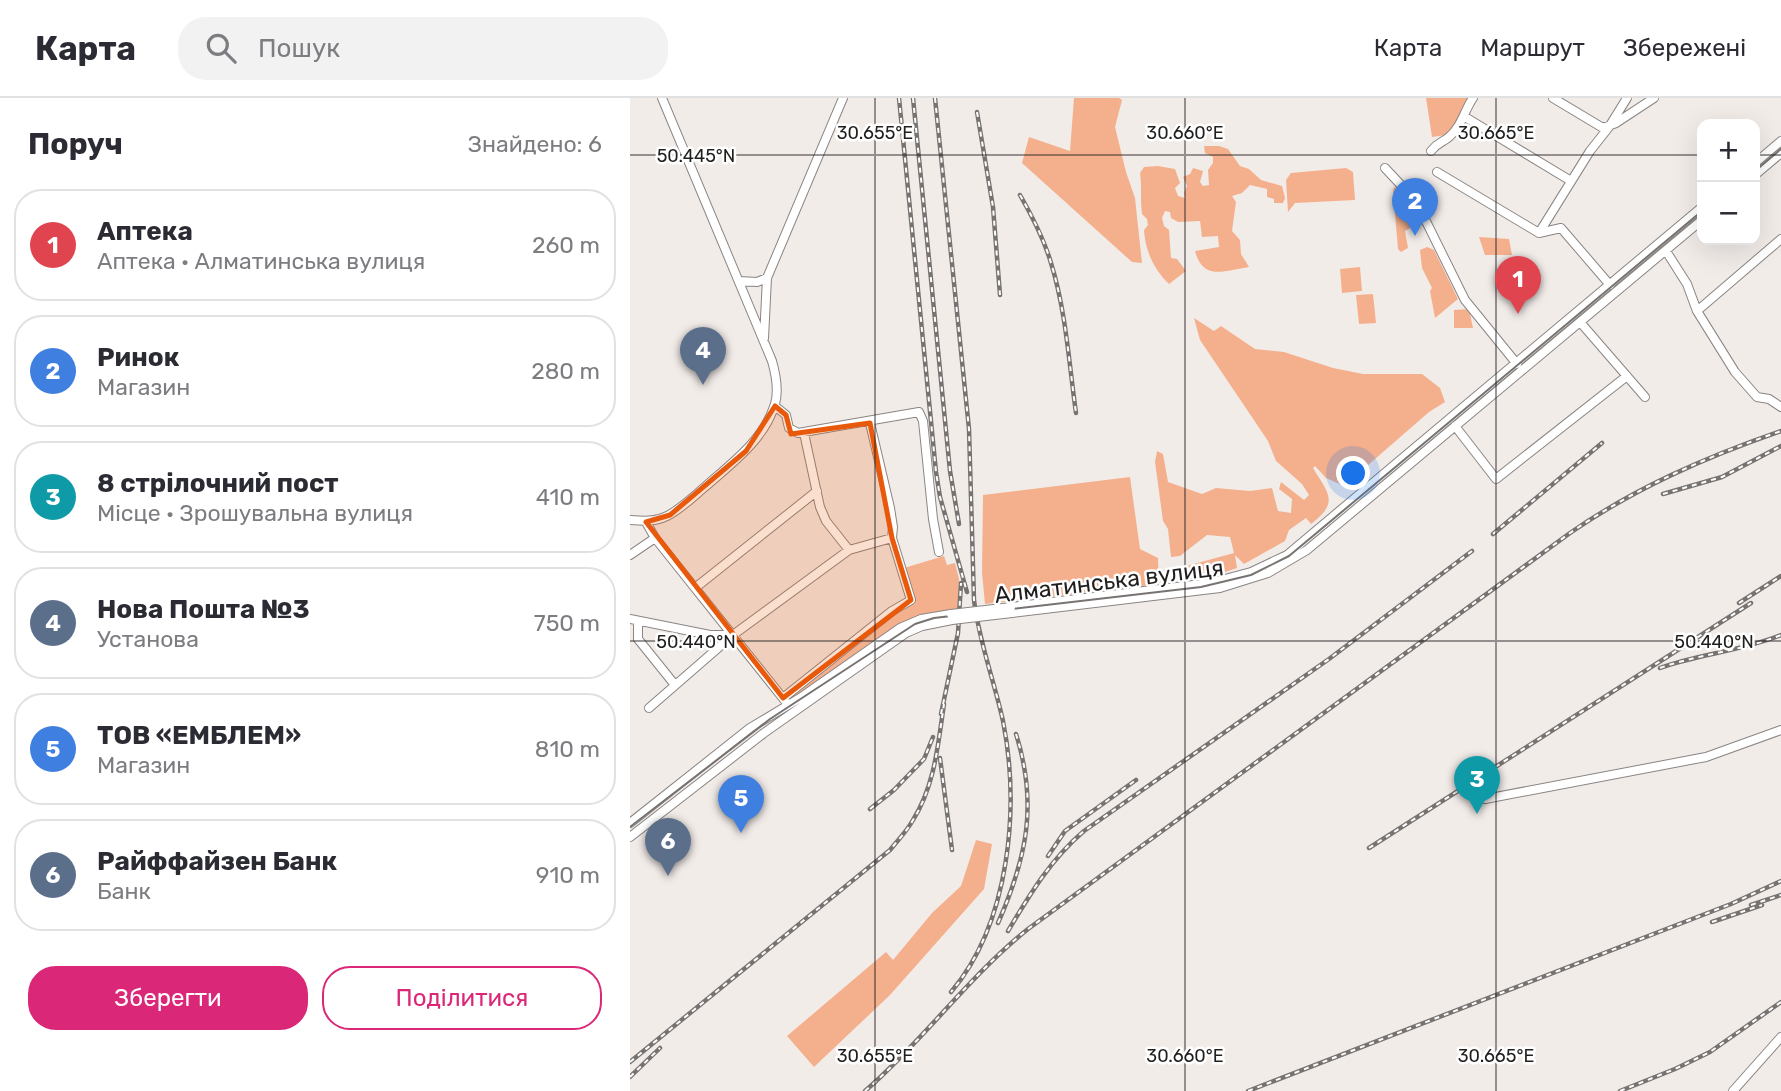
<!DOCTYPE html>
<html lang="uk">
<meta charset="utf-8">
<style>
body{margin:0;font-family:Rubik,sans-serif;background:#f2f2f3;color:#2b2b33}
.controls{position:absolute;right:21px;top:21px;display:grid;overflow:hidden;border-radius:14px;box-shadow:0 7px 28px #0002}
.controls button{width:63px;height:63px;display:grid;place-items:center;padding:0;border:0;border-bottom:2px solid #e1e1e2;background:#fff;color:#2b2b33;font:35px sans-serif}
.you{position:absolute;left:724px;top:376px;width:24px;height:24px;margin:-18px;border:5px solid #fff;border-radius:50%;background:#1a73e8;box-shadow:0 0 0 10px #1a73e833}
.badge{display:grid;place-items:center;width:46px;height:46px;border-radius:50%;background:#db2777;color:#fff;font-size:23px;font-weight:700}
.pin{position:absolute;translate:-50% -58px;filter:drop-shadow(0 2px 4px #0008)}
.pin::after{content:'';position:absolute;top:37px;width:24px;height:21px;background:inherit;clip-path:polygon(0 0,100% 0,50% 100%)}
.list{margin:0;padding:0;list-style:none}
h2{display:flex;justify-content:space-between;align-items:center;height:91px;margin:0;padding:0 28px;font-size:30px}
h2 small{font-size:23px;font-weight:400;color:#7c7c81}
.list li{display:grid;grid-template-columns:46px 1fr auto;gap:21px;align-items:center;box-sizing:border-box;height:112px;margin:0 14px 14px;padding:0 14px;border:2px solid #e1e1e2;border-radius:28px}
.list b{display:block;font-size:26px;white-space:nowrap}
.list p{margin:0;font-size:23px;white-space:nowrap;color:#7c7c81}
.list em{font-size:23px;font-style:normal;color:#7c7c81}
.actions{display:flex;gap:14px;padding:21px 28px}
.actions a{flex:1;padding:16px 0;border:2px solid #db2777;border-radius:28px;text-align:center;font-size:24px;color:#db2777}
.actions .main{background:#db2777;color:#fff}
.icon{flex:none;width:38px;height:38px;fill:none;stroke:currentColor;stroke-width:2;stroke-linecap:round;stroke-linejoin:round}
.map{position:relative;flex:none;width:1151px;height:993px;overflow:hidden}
header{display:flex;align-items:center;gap:42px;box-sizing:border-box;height:98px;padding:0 35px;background:#fff;border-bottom:2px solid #e1e1e2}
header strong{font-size:33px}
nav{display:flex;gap:38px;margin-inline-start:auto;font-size:24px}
.search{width:490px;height:63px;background:#f2f2f3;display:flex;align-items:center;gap:18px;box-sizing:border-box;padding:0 24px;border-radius:28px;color:#7c7c81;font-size:26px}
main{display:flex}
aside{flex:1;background:#fff}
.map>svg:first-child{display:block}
</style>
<header>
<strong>Карта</strong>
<div class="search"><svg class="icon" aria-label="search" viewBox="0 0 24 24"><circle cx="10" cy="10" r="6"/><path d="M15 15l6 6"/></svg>Пошук</div>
<nav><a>Карта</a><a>Маршрут</a><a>Збережені</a></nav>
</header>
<main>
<aside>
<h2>Поруч<small>Знайдено: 6</small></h2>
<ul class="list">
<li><span class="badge" style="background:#e0444e">1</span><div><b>Аптека</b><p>Аптека · Алматинська вулиця</p></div><em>260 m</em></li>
<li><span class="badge" style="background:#3f7fe0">2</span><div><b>Ринок</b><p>Магазин</p></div><em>280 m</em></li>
<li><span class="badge" style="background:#0f9aa8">3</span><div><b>8 стрілочний пост</b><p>Місце · Зрошувальна вулиця</p></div><em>410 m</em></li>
<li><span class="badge" style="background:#5c6f8a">4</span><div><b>Нова Пошта №3</b><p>Установа</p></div><em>750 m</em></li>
<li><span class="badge" style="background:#3f7fe0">5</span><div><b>ТОВ «ЕМБЛЕМ»</b><p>Магазин</p></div><em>810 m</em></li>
<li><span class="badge" style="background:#5c6f8a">6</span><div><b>Райффайзен Банк</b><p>Банк</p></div><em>910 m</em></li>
</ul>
<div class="actions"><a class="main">Зберегти</a><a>Поділитися</a></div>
</aside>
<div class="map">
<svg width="1151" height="993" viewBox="0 0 1151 993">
<rect width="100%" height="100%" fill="#f2ece9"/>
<path fill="#f4b08c" d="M444 0H489L492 2 485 29 496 74 505 100 512 165 502 164 392 65 399 39 440 53Z
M796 0H838L835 5 833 16 816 37 802 39Z
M574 48H589L598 51 610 68 619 71 631 82 652 88 655 100 653 105H644V101L637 99V91L620 87 612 95 602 98 606 104 602 133 610 142 611 156 619 169C594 173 573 183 565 153L589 149 588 138 572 139 570 123 548 124 541 120 540 114 535 113 532 120 534 128 539 132 541 160 547 161 556 173 539 186C524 172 515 152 514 132L518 127 517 121 512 116C510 101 512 89 510 75L514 69 528 68 545 71 550 85 545 90 548 98 555 100 554 95 557 88 553 79 560 76 563 70 573 73 570 84 573 88 579 87 578 72 583 65V59L575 55Z
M716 70 723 74 725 102 665 105 658 114 656 82 661 75Z
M765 89C778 95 785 111 792 123L775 133 778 150 771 154 768 151 763 92Z
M849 139 879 141 882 157H855Z
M797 149 804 152 828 201 805 220 800 193 802 190 792 170 790 152Z
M730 169 732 193 712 195 710 171Z
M743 196 746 225 729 226 726 197Z
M839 211 843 230H824V212Z
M564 220 584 233 591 228 625 251 654 254 703 270 733 276H792L810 290 815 304 799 314 714 388 696 380 685 368 683 370C698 395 710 404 681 426L676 420 659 432 655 443 614 466 605 457 607 470 577 480 555 481 553 469 604 455 600 439 577 437 550 458 541 459 538 431 533 423 525 364 527 353 533 356 538 384 572 396 586 390 620 393 642 390 648 413 661 415 662 401 649 391 651 384 674 402 679 397 672 386 646 363 638 343 570 242Z
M500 379 510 451 528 460 529 486 355 506 352 475 353 397Z
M314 458 317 467 325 465 329 481 328 513 267 529 168 596 161 598 267 514 284 505 285 499 274 470Z
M346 742 362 746 354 791 260 897 184 969 157 938 256 854 263 862 302 815 331 788Z"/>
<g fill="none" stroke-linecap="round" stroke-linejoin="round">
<g stroke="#8a8583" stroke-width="10">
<path id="minor" d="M923 0 973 30 986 25 1024 0
M835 19 941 83
M801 53C808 44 812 45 819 39 832 28 834 13 843 0
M1125 65 1151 43
M755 70 786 103 835 202 887 266
M807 74 909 135 931 130 980 187
M1125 77 1151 55
M909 135 960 53 979 29 997 0
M1151 141 1067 213 1105 274 1127 299 1139 301 1151 309
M1036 153 1057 186 1067 213
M109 183 127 184 137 180
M950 224 1015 299
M134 240 137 180 213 0
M145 308 156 317 159 330 168 335 289 314 293 323 303 421 309 454
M825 328 866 381 997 278
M174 335 190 409 196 423 219 452
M0 422C13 423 25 424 37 418 51 411 64 398 76 388 102 365 134 342 145 306 149 292 146 277 142 263L32 0
M16 424 25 440 156 604
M0 457 25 440
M65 490 187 393
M381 509 580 485 621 474 657 457 1072 109
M382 515 590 490 638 475 677 452 1072 122
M0 521 80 537H103
M8 523V541L45 587
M153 600 262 513 281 502 262 440 263 429 260 410 240 325
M19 610 103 537 219 452 262 440
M855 701 1076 659 1151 632
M0 725 120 630 170 600 270 530 291 521 321 516
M0 739 134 635 276 535 292 528 322 522
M1103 993 1151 939"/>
</g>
<use href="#minor" stroke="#fff" stroke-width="8"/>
<path stroke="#777371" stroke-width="2" d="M1125 73 1151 51
M0 729 140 621 285 526 304 520 571 489 621 477 659 458 1072 113"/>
<g stroke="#777371" stroke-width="4.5">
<path id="rail" d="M269 0 306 374 310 399 337 494
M283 0 320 373 329 426
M305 0 339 331 344 502C349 544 364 582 373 623 390 709 380 825 321 894
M347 14 363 109 370 197
M390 97C402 118 414 141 421 165 436 213 439 266 446 315
M1033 396 1092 379 1151 348
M863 436 972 345
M1109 505 1151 478
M1030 570C1069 556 1112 553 1151 537
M311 616 328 535 331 485
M310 660 322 752
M240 711 264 692 294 661 303 639
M739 750 1121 505
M418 758 435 733 506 682
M1121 807 1151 797
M1082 824 1132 807
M368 825C397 759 408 706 386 636
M378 833C400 796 421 761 454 733L699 561 842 453
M0 964 260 752C268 742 277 733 283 722 305 687 308 646 314 606
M0 979 30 950
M235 993C293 943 338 879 398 831L940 435C1005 390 1076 359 1151 333
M618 993 1101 806 1151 783
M990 993 1045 971 1080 954 1151 904"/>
</g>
<use href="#rail" stroke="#fff" stroke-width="2" stroke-dasharray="5" stroke-linecap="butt"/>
<g stroke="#8a8583" stroke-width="10" stroke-linecap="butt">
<path id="minor-bridge" d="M321 516 381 509
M322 522 382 515"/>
</g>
<use href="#minor-bridge" stroke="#fff" stroke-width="8"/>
</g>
<path fill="#e8590c" fill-opacity="0.2" stroke="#e8590c" stroke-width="5" stroke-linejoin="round" d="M145 308 156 317 161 336 240 325 262 440 281 502 153 600 16 424 40 417 116 353Z"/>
<path fill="none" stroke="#211f1e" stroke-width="2" stroke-opacity="0.45" d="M245 0V993M555 0V993M866 0V993M0 57H1072M1125 57H1151M0 543H1151"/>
<g text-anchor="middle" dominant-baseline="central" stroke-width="5" stroke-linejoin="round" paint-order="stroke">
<g font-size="23" fill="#211f1e" stroke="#fff">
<text transform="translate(479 483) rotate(-7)">Алматинська вулиця</text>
</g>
</g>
<g font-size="18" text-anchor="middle" fill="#211f1e" stroke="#fff" stroke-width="5" stroke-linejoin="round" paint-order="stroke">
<text x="245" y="41">30.655°E</text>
<text x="555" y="41">30.660°E</text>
<text x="866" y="41">30.665°E</text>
<text x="66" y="64">50.445°N</text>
<text x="66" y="550">50.440°N</text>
<text x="1084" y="550">50.440°N</text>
<text x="245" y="964">30.655°E</text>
<text x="555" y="964">30.660°E</text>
<text x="866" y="964">30.665°E</text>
</g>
</svg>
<div class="controls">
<button>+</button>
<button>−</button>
</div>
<div class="you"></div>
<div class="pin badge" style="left:888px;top:216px;background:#e0444e">1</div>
<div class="pin badge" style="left:785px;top:138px;background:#3f7fe0">2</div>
<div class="pin badge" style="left:847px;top:716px;background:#0f9aa8">3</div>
<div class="pin badge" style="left:73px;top:287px;background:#5c6f8a">4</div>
<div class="pin badge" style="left:111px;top:735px;background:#3f7fe0">5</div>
<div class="pin badge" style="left:38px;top:778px;background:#5c6f8a">6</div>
</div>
</main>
